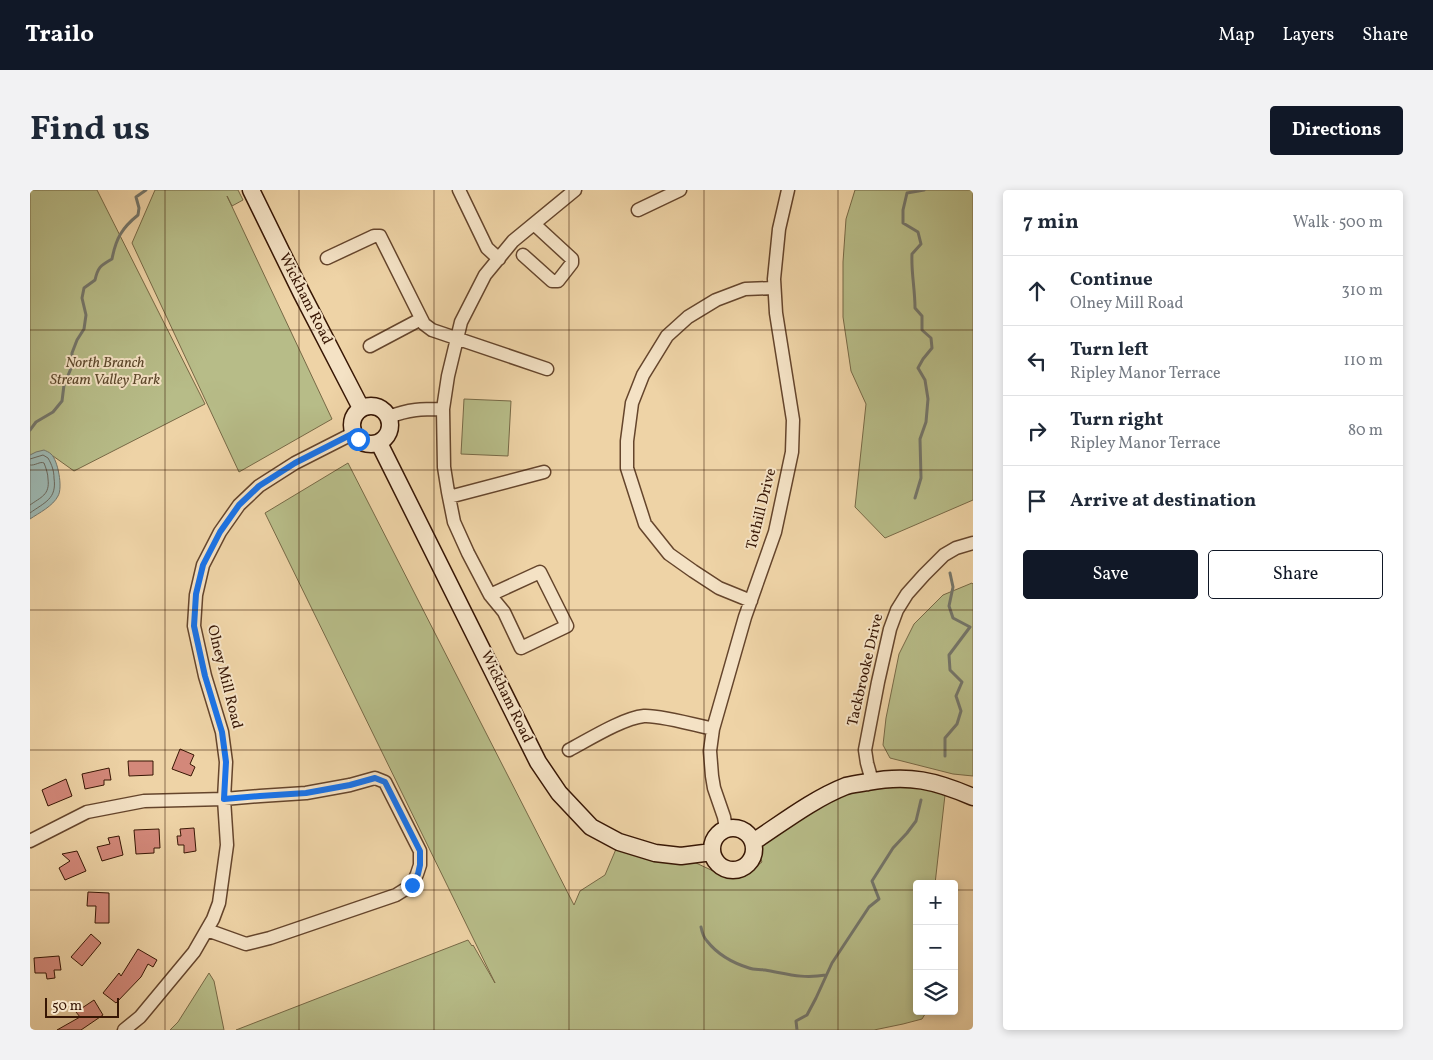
<!DOCTYPE html>
<meta charset="utf-8">
<style>
body{margin:0;font-family:Vollkorn,serif;background:#f2f2f3;color:#1f2937}
.controls{position:absolute;right:15px;bottom:15px;display:grid;overflow:hidden;border-radius:5px;box-shadow:0 2px 8px #0003}
.controls button{width:45px;height:45px;display:grid;place-items:center;padding:0;border:0;border-bottom:1px solid #e0e1e3;background:#fff;color:#1f2937;font:25px sans-serif}
.scale{position:absolute;left:15px;bottom:12px;width:74px;box-sizing:border-box;padding-left:5px;border:2px solid #371604;border-top:0;font-size:14px;line-height:18px;white-space:nowrap;color:#371604;-webkit-text-stroke:4px #f4e2c5;paint-order:stroke}
.stop{position:absolute;width:15px;height:15px;margin:-11px;border:4px solid #1a73e8;border-radius:50%;background:#fff}
.stop.end{background:#1a73e8;border-color:#fff;box-shadow:0 1px 5px #0008}
.list{margin:0;padding:0;list-style:none}
h2{display:flex;justify-content:space-between;align-items:center;height:65px;margin:0;padding:0 20px;font-size:21px}
h2 small{font-size:16px;font-weight:400;color:#747a83}
.list li{display:grid;grid-template-columns:32px 1fr auto;gap:15px;align-items:center;box-sizing:border-box;height:70px;padding:0 20px;border-top:1px solid #e0e1e3}
.list b{display:block;font-size:19px;white-space:nowrap}
.list p{margin:0;font-size:16px;white-space:nowrap;color:#747a83}
.list em{font-size:16px;font-style:normal;color:#747a83}
.actions{display:flex;gap:10px;padding:15px 20px}
.actions a{flex:1;padding:11px 0;border:1px solid #111827;border-radius:5px;text-align:center;font-size:18px;color:#111827}
.actions .main{background:#111827;color:#fff}
.icon{flex:none;width:28px;height:28px;fill:none;stroke:currentColor;stroke-width:2;stroke-linecap:round;stroke-linejoin:round}
.map{position:relative;flex:none;width:943px;height:840px;overflow:hidden;border-radius:5px}
header{display:flex;align-items:center;gap:30px;box-sizing:border-box;height:70px;padding:0 25px;background:#111827;color:#fff}
header strong{font-size:24px}
nav{display:flex;gap:28px;margin-inline-start:auto;font-size:18px}
.intro{display:flex;align-items:center;justify-content:space-between;box-sizing:border-box;height:120px;padding:0 30px}
h1{margin:0;font-size:35px}
.button{padding:12px 22px;border-radius:5px;background:#111827;color:#fff;font-size:18px;font-weight:700}
main{display:flex;gap:30px;padding:0 30px}
aside{flex:1;background:#fff;border-radius:5px;box-shadow:0 2px 8px #0003}
.map>svg:first-child{display:block}
</style>
<header>
<strong>Trailo</strong>
<nav><a>Map</a><a>Layers</a><a>Share</a></nav>
</header>
<div class="intro"><h1>Find us</h1><a class="button">Directions</a></div>
<main>
<div class="map">
<svg width="943" height="840" viewBox="0 0 943 840">
<rect width="100%" height="100%" fill="#eed3a6"/>
<filter id="stains"><feTurbulence type="fractalNoise" baseFrequency=".004" numOctaves="4"/><feColorMatrix values="0 0 0 0 .2 0 0 0 0 .09 0 0 0 0 .02 0 0 0 .5 -.17"/></filter>
<radialGradient id="worn" r=".72"><stop offset=".6" stop-color="#630" stop-opacity="0"/><stop offset="1" stop-color="#630" stop-opacity=".3"/></radialGradient>
<path fill="#b7bc88" stroke="#776946" d="M0 0H67L175 214 44 281 23 266 0 267Z
M125 0H208L213 10 202 16 197 6 302 229 209 282 102 53Z
M825 0H943V310L855 348 825 317 836 214 821 181 813 127V72L816 29Z
M434 209 481 211 478 266 431 264Z
M318 273 544 715 550 701 575 685 589 652 651 666 694 686 713 687 732 672 723 652 818 596H916L905 694H887V821H897L892 829 873 834 844 840H206L438 750 442 756 443 755 465 793 235 323Z
M942 393 943 394V586L923 584 860 568 853 555 856 528 869 464 884 434 913 405Z
M179 783 184 791 194 840H140L148 832Z"/>
<path fill="#9cb6b0" stroke="#74766b" d="M14 260C16 261 19 262 21 264 28 270 33 298 28 306 23 316 9 323 0 329V265L6 262Z"/>
<g fill="none" stroke-linecap="round" stroke-linejoin="round">
<path stroke="#6a665a" stroke-width="1" d="M0 269 13 265 18 268C22 275 24 281 24 288 27 309 15 312 0 323
M0 275C5 276 10 271 14 273 16 278 18 284 18 289 20 305 11 307 0 315"/>
<path stroke="#74766b" stroke-width="3" d="M0 240 6 232 23 222 32 211 34 195 42 176V163L47 150 54 139 56 125 52 108 54 98 65 90C68 77 70 76 82 69 86 48 92 38 108 25L109 18 106 7 116 0
M885 308 891 288 890 249 896 232 898 209 895 190 888 178 893 169 902 158 901 148 892 140V126L885 118C885 99 881 82 882 64L891 54 888 42 873 33V20L877 3 894 0
M915 566V548L927 534 931 521 926 506 932 492 920 480 919 465 940 437 923 428 919 416 923 397 920 383
M671 737C672 742 674 748 677 751 688 765 703 773 719 778 724 780 729 779 735 780 758 784 772 789 796 785
M767 840 766 831 777 825 786 808 802 773 839 717 849 709 842 691 863 658 877 643 886 631 891 610"/>
</g>
<path fill="#d3887a" stroke="#371604" d="M150 559 164 565 160 574 165 577 161 586 142 579Z
M98 571H123V585L99 586Z
M79 578 81 590H74V595L55 599 52 584Z
M36 589 42 606 18 616 12 600Z
M164 638 166 661 154 663V655H148L147 646H151L150 639Z
M129 639 130 658H124V663L106 664 104 640Z
M89 646 93 665 72 671 67 657 80 654 78 648Z
M47 661 56 681 35 690 29 678 40 671 32 664Z
M58 702 79 703V733H65L66 716H57Z
M61 744 71 753 52 776 41 767Z
M108 759 127 770 123 777 118 774 111 787 86 813 73 803 89 783 91 786Z
M29 766 31 780H24L25 788 17 789 16 783H5L4 768Z
M64 810 73 825 51 840H27L50 827 46 822Z"/>
<g fill="none" stroke-linecap="round" stroke-linejoin="round">
<g stroke="#65452c" stroke-width="15">
<path id="street" d="M429 0 457 58 469 69
M608 20 650 0
M493 65 522 91H528L542 73V69L504 34
M297 68 344 46H350L394 134 402 140 517 179
M340 156 391 129
M359 227C379 219 392 219 413 219
M419 307 514 282
M460 405 510 382 537 436 491 458 474 422 460 405 438 363 424 332 418 302 414 277 413 219 418 186 431 132 455 85 483 51 545 0
M721 411 689 398 663 381 639 364 615 334 597 278V251L602 213 613 185 637 146 658 127 686 110 715 99 744 98
M539 560C558 550 593 528 614 526 629 525 666 535 683 539
M842 591 837 573 835 560 848 492 860 439 867 420 877 404 894 385 914 365 926 358 943 353
M696 639 694 627 684 598 682 586 680 561 683 539 715 427 745 342 762 262 763 230 746 123 744 89 749 39 758 0
M0 651 57 622 114 611 194 609 230 606 276 603 320 595 345 588 355 592 390 661V675L387 684 382 695 366 705 240 748 216 754 177 740
M94 840 110 827 164 762 183 729 189 713 197 655 194 609 196 572 192 542 175 486 164 436 166 405 173 375 190 342 209 315 229 296 265 273 324 243"/>
</g>
<g stroke="#371604" stroke-width="19">
<path id="secondary" d="M221 0 272 104 331 218
M322 235a19 19 0 1 1 38 0a19 19 0 1 1-38 0Z
M349 253 508 572 529 603 561 637 589 652 625 663 651 666 682 662
M682 659a21 21 0 1 1 42 0a21 21 0 1 1-42 0Z
M723 652C752 633 783 609 816 596 823 594 831 593 838 592 879 584 906 591 943 607"/>
</g>
<use href="#street" stroke="#f4e2c5" stroke-width="12"/>
<use href="#secondary" stroke="#f4e2c5" stroke-width="16"/>
</g>
<g fill="none" stroke-linecap="round" stroke-linejoin="round">
<path stroke="#1a73e8" stroke-width="6" d="M328 249 324 243 265 273 229 296 209 315 190 342 173 375 166 404 164 436 175 486 192 542 196 572 194 609 230 606 276 603 320 595 345 588 355 592 390 661V675L388 684 382 695"/>
</g>
<path fill="none" stroke="#371604" stroke-width="1" stroke-opacity="0.55" d="M135 0V840M269 0V840M404 0V840M539 0V840M674 0V840M808 0V840M0 140H943M0 280H943M0 420H943M0 560H943M0 700H887M924 700H943"/>
<g text-anchor="middle" dominant-baseline="central" stroke-width="4" stroke-linejoin="round" paint-order="stroke">
<g font-size="15" fill="#371604" stroke="#f4e2c5">
<text transform="translate(275 109) rotate(63)">Wickham Road</text>
<text transform="translate(732 319) rotate(-76)">Tothill Drive</text>
<text transform="translate(836 480) rotate(-77)">Tackbrooke Drive</text>
<text transform="translate(194 487) rotate(76)">Olney Mill Road</text>
<text transform="translate(476 507) rotate(64)">Wickham Road</text>
</g>
<g font-size="15" font-style="italic" fill="#5d482c" stroke="#f4e2c5">
<text x="75" y="173">North Branch<tspan x="75" dy="17">Stream Valley Park</tspan></text>
</g>
</g>
<rect width="100%" height="100%" filter="url(#stains)"/>
<rect width="100%" height="100%" fill="url(#worn)"/>
</svg>
<div class="controls">
<button>+</button>
<button>−</button>
<button><svg class="icon" aria-label="layers" viewBox="0 0 24 24"><path d="M12 4l9 5-9 5-9-5zM3 14l9 5 9-5"/></svg></button>
</div>
<div class="scale">50 m</div>
<div class="stop" style="left:328px;top:249px"></div>
<div class="stop end" style="left:382px;top:695px"></div>
</div>
<aside>
<h2>7 min<small>Walk · 500 m</small></h2>
<ul class="list">
<li><svg class="icon" aria-label="ahead" viewBox="0 0 24 24"><path d="M12 20V5M6 11l6-6 6 6"/></svg><div><b>Continue</b><p>Olney Mill Road</p></div><em>310 m</em></li>
<li><svg class="icon" aria-label="left" viewBox="0 0 24 24"><path d="M17 20v-9H6M10 6l-5 5 5 5"/></svg><div><b>Turn left</b><p>Ripley Manor Terrace</p></div><em>110 m</em></li>
<li><svg class="icon" aria-label="right" viewBox="0 0 24 24"><path d="M7 20v-9h11M14 6l5 5-5 5"/></svg><div><b>Turn right</b><p>Ripley Manor Terrace</p></div><em>80 m</em></li>
<li><svg class="icon" aria-label="arrive" viewBox="0 0 24 24"><path d="M6 21V4h12l-3 4 3 4H6"/></svg><div><b>Arrive at destination</b></div></li>
</ul>
<div class="actions"><a class="main">Save</a><a>Share</a></div>
</aside>
</main>
